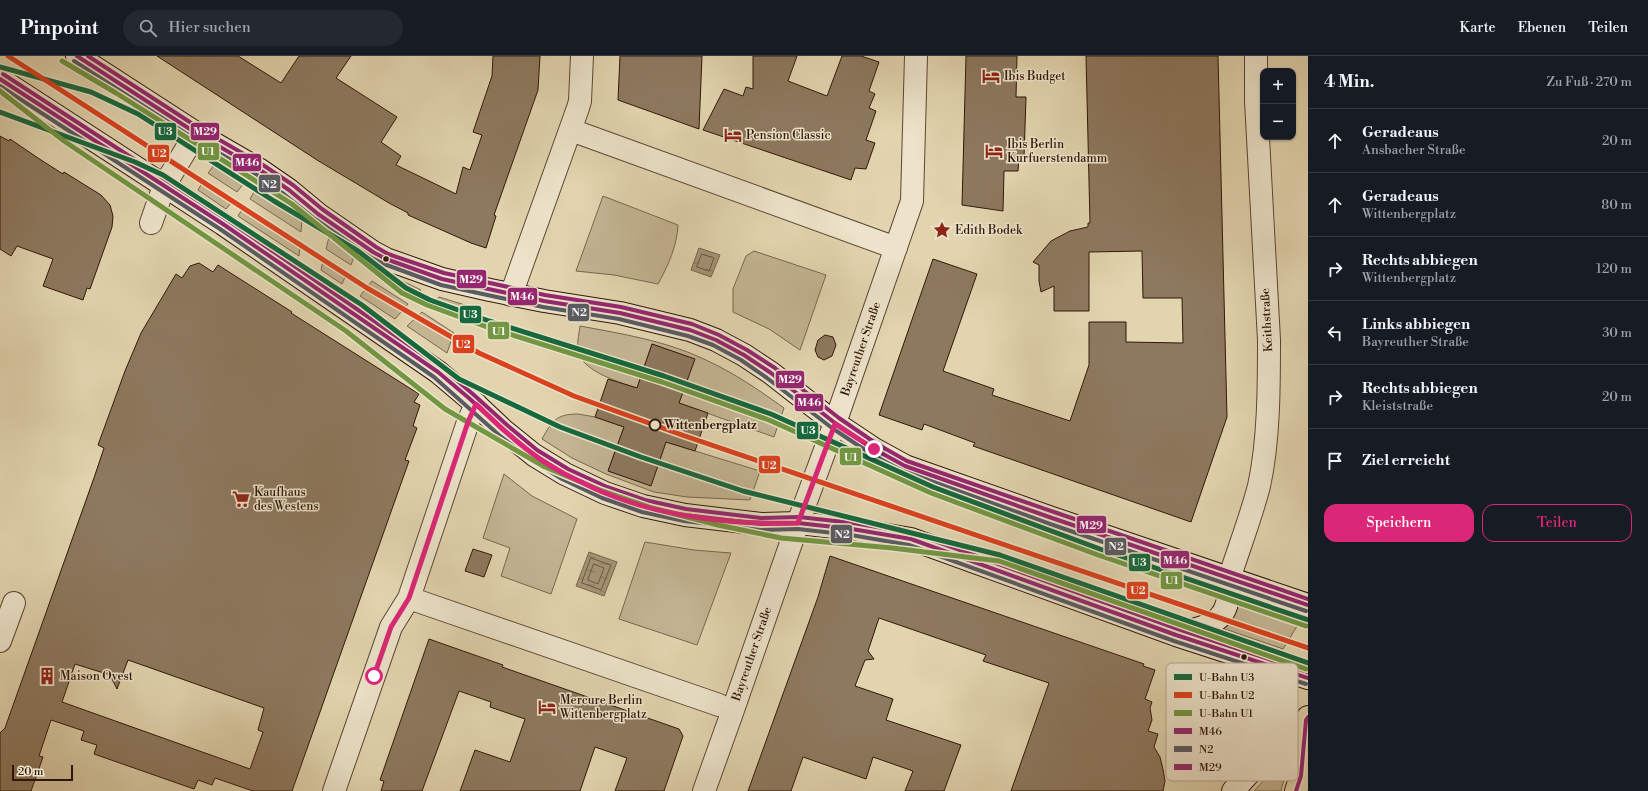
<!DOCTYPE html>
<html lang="de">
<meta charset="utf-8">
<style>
body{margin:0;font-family:"Libre Bodoni",serif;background:#242831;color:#f1f3f6}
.controls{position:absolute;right:12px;top:12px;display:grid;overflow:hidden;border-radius:8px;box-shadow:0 1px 3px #0004}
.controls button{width:36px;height:36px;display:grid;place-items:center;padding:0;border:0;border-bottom:1px solid #363941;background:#171b24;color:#f1f3f6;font:20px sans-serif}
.scale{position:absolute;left:12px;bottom:10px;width:61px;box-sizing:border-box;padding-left:4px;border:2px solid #311709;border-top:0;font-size:11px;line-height:14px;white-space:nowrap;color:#311709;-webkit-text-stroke:3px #ece3ca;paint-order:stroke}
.stop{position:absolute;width:12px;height:12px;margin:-9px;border:3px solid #db2777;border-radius:50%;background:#fff}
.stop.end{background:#db2777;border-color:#fff;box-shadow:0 1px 4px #0008}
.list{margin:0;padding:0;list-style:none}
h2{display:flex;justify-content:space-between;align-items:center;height:52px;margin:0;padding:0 16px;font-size:17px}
h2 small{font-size:13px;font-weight:400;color:#9ea1a6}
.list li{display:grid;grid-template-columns:26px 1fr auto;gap:12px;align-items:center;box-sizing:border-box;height:64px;padding:0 16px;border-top:1px solid #363941}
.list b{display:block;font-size:15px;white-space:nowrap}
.list p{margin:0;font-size:13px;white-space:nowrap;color:#9ea1a6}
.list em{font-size:13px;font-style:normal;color:#9ea1a6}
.actions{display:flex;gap:8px;padding:12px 16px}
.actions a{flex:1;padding:9px 0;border:1px solid #db2777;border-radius:12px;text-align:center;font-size:14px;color:#db2777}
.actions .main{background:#db2777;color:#fff}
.icon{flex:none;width:22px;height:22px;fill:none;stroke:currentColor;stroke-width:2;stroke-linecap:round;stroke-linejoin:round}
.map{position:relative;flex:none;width:1308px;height:735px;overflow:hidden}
header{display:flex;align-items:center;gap:24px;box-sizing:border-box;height:56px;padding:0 20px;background:#171b24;border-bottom:1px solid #363941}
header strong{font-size:19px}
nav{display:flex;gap:22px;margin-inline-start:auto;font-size:14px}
.search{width:280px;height:36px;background:#242831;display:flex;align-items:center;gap:10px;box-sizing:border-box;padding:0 14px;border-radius:22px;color:#9ea1a6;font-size:15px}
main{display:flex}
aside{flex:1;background:#171b24}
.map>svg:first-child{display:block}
</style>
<header>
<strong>Pinpoint</strong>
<div class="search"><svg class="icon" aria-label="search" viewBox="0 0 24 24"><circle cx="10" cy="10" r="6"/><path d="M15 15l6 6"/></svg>Hier suchen</div>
<nav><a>Karte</a><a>Ebenen</a><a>Teilen</a></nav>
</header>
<main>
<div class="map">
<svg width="1308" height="735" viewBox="0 0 1308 735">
<defs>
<pattern id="water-ripples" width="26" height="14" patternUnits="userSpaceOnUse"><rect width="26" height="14" fill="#a59476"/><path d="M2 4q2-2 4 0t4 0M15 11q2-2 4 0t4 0" fill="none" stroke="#87785f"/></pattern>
</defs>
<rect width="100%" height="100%" fill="#e1d4ae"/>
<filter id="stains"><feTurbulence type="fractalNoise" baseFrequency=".005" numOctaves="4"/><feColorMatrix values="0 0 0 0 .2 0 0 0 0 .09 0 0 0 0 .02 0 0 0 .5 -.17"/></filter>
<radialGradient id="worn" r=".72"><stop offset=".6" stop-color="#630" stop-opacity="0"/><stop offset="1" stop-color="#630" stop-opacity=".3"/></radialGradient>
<path fill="#c3b492" stroke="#7a664e" d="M215 108 244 127 237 136 208 117Z
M202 127 232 146 226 153 198 134Z
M255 134 302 163 301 176 250 143Z
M603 140 678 169C677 190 668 210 658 228L614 219 576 215Z
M243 152 300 189 299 200 238 160Z
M329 181 355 198 351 209 326 193Z
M754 195 826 219 800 294 769 273 733 256V233L746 200Z
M323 205 346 219 342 228 321 214Z
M382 215 421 234 416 240 381 217Z
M372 225 408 248 395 263 360 240Z
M439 241 465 249 460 260 430 250Z
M422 256 454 277 447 297 407 270Z
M580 270C623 278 667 285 706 304 734 317 759 334 784 352L774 381 679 347 694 303 652 288 637 332C621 327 585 316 579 298 576 289 579 279 580 270Z
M578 358 595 361 624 371 608 415 651 429 666 386 760 415 750 444 687 441 654 436 606 418 572 402 542 383C552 365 556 358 578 358Z
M504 418 532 440 577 463 551 538 501 520 510 492 483 482Z
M645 486 694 494 731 497 697 589 619 563Z
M1238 545 1299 567 1283 593 1222 572Z
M1283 708 1287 711 1281 735H1254L1278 709Z"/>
<path fill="url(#water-ripples)" stroke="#77624a" d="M699 192 720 199 711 221 691 214Z
M589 496 617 506 604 540 576 530Z"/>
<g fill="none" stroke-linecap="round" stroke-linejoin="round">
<path stroke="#6b5640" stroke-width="1" d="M702 198 714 202 709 215 697 211Z
M591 502 611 509 601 534 582 527Z
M594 508 604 512 598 528 588 524Z"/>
</g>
<path fill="#8d795f" stroke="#311709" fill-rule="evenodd" d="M157 0H238L281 27 299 0H351L336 22 397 61 381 86 401 100 396 109 456 138 463 111 470 114 482 79 473 76 492 20 493 0H540L538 34 494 159 496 160 486 192 471 187 408 159V157L389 147 317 104Z
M620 0H702L699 73 618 44Z
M753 0H797L788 25 827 40 842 0H861L879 6 869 35 875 38 869 52 876 55 866 84 875 87 866 113 855 112 851 124 703 74 724 33 743 40 746 31 753 33Z
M966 0H1017L1016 41H1026L1024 101H1019L1018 115H1004L1003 155 962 149Z
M1086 0H1218L1227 361 1191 466 973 390 975 387 924 368 922 374 879 359 933 203 977 218 943 315 994 333 992 339 1070 365 1089 309V266H1126V286L1183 287 1182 242H1143L1142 195 1089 196V255H1054V230L1041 236 1039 225V209L1033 206 1051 185 1070 175 1088 171V167H1090Z
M0 80 9 85 10 83 41 104 63 118 64 116 101 139 110 149 113 160 112 171 90 233 87 232 83 244 43 230 53 203 17 190 11 200 0 193Z
M199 207 213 216 218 209 292 256 291 257 419 338 414 346 420 349 413 370 417 372 405 404 409 405 292 735H253L215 722 212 729 198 724 194 733 94 698 97 689 81 684 84 675 51 664 39 700 43 701 31 735H0V677L5 672 95 419 104 392 98 389 125 315 141 277 176 218 182 222 190 210ZM128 604 264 652 258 674 263 676 250 713 62 646 75 608 110 619 117 633Z
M825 279 833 281 836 289 832 300 824 304 818 301 815 294 818 284Z
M652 288 695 303 679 347 708 357 695 395 666 386 651 430 608 415 624 371 595 361 608 323 637 332Z
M473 493 492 499 484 521 465 515Z
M830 500 1144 608 1143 610 1155 614 1145 643 1152 646 1150 652 1152 664 1148 675 1158 678 1154 691 1160 701 1163 713 1165 725 1163 735H1011L1049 627 983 605 986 599 879 562 868 595 874 603 865 604 855 630 893 643 886 664 961 689 944 735H905L913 715 873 701 866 723 803 701 791 735H748L818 541Z
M429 583 503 609 502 611 679 673 683 680 664 735H615L627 702 595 691 580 735H460L475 694 510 706 525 663 490 651 491 646 459 635 422 735H381L384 725 380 724Z"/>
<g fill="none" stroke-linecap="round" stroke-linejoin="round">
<g stroke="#5d4632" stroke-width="24">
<path id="street" d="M571 74 896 192
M151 167 164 130 196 77
M511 239 578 52 580 45 582 0
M1229 523C1239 492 1251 461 1259 430 1269 385 1269 330 1269 284L1256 45V0
M409 542 719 649
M0 585 14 547
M334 735 391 571 409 542 468 366 476 348
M704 735 733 654 798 467 835 367 912 145 916 0"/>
</g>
<g stroke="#311709" stroke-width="24">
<path id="secondary" d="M77 0 196 77 260 114 289 134 318 158 373 196 386 203 442 223 490 234 544 245 620 257 690 274 716 284 744 299 771 317 835 367 874 393 905 410 1052 462 1308 549
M0 23 223 168 438 316 470 343 503 374 534 399 565 418 605 437 643 450 685 459 761 468 798 467 852 473 911 483 1176 579 1308 622
M1176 579C1213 568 1231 567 1229 523
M1233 735 1264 701 1306 664"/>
</g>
<g stroke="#311709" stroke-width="24">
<path id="primary" d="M1296 735 1301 720 1306 664 1308 661"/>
</g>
<use href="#street" stroke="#ece3ca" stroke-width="22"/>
<use href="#secondary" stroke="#ece3ca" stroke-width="22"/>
<use href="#primary" stroke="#e1d4ae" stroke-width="22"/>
<g stroke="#ece3ca" stroke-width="7">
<path id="bus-1" d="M77 0 196 77 260 114 289 134 318 158 373 196 386 203 442 223 544 245 620 257 690 274 716 284 744 299 771 317 835 367 874 393 905 410 1052 462 1308 549
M0 23 223 168 438 316 470 343 503 374 534 399 565 418 605 437 643 450 685 459 761 468 798 467 852 473 911 483 1176 579 1308 622
M1296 735 1301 720 1306 664 1308 661"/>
</g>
<g stroke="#ece3ca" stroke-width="7">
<path id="bus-2" d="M74 5 193 82 257 119 285 139 315 163 370 201 384 208 441 229 543 251 619 263 688 280 713 289 741 304 767 322 832 372 871 398 903 415 1050 468 1306 555
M0 30 220 173 434 321 499 379 531 404 562 423 602 442 642 456 684 465 760 474 798 473 851 479 909 489 1174 585 1306 628"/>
</g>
<g stroke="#ece3ca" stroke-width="7">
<path id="bus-3" d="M88 0 199 72 263 109 293 129 322 153 376 191 388 198 444 217 545 239 621 251 692 268 719 279 747 294 775 312 839 362 877 388 907 405 1054 456 1308 543
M3 18 226 163 441 311 474 339 507 369 537 394 568 413 607 431 645 444 686 453 761 462 799 461 853 467 913 477 1178 573 1308 616"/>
</g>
<use href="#bus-1" stroke="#95276e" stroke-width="4"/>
<use href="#bus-2" stroke="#595b62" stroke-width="4"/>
<use href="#bus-3" stroke="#95276e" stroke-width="4"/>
<g stroke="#ece3ca" stroke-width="8">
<path id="metro-1" d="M0 11 91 36 138 58 274 145 358 195 406 232 430 244 489 265 664 320 771 358 933 431 1100 493 1308 564
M0 56 135 106 163 119 362 249 459 323 560 371 641 401 743 435 1000 499 1308 607"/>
</g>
<g stroke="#ece3ca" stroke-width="8">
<path id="metro-2" d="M8 0 367 232 479 297 574 340 682 379 1308 592"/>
</g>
<g stroke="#ece3ca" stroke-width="8">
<path id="metro-3" d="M62 5 116 37 292 148 402 237 427 249 487 271 662 326 769 364 931 437 1098 499 1306 570
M0 35 64 85 346 275 445 353 545 411 600 434 652 452 718 469 781 482 892 492 999 505 1306 613"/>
</g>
<use href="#metro-1" stroke="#16683d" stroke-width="5"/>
<use href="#metro-2" stroke="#da421e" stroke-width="5"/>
<use href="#metro-3" stroke="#729642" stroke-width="5"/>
</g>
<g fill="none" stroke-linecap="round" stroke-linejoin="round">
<path stroke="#db2777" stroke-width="5" d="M374 620 391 571 409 542 468 366 476 348C494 365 512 383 533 398 546 408 562 417 577 424 586 428 595 433 605 437 663 461 735 469 798 467L835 368 874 393"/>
</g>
<defs>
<g id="hotel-bare" transform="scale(1.38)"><path d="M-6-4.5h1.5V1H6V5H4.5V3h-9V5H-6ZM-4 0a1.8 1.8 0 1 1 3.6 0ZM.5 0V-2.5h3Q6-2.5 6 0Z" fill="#8f2418" stroke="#ece3ca" stroke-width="2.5" paint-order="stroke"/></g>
<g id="sight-bare" transform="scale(1.38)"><path d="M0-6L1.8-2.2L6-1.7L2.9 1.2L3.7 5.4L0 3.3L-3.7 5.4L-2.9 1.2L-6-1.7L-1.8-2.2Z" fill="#8f2418" stroke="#ece3ca" stroke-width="2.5" paint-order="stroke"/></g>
<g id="supermarket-bare" transform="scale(1.38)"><path d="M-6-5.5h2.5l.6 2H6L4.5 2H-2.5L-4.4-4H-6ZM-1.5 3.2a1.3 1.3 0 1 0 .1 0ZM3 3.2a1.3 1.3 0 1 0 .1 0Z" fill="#8f2418" stroke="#ece3ca" stroke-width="2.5" paint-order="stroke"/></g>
<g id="building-bare" transform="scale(1.38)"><path d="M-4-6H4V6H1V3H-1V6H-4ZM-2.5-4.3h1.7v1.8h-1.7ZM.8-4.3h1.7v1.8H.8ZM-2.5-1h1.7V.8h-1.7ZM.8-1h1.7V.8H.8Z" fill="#8f2418" stroke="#ece3ca" stroke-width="2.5" paint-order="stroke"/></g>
</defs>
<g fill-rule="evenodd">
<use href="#hotel-bare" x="991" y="20"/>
<use href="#hotel-bare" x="733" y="79"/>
<use href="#hotel-bare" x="994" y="95"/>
<use href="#sight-bare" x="942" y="174"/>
<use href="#supermarket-bare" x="241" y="443"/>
<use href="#building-bare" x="47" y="620"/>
<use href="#hotel-bare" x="547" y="651"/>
</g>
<g fill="#311709" stroke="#ece3ca" stroke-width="1.5">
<circle cx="386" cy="203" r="3.5"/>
<circle cx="1244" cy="601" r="3.5"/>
</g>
<circle fill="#ece3ca" stroke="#311709" stroke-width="2" cx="655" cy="369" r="5.5"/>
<g text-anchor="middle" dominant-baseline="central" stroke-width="3" stroke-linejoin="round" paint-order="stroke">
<g font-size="12" fill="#311709" stroke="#ece3ca" text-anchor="start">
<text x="1004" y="20">Ibis Budget</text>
<text x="746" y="79">Pension Classic</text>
<text x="1007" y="88">Ibis Berlin<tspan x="1007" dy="14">Kurfuerstendamm</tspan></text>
<text x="955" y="174">Edith Bodek</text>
<text x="254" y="436">Kaufhaus<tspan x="254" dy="14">des Westens</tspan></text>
<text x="60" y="620">Maison Ovest</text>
<text x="560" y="644">Mercure Berlin<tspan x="560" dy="14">Wittenbergplatz</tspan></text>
</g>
<g font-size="12" fill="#311709" stroke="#ece3ca">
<text transform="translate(1267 264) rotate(-93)">Keithstraße</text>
<text transform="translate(861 293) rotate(-71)">Bayreuther Straße</text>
<text transform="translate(752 598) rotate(-71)">Bayreuther Straße</text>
</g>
<g font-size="12" font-weight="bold" fill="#311709" stroke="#ece3ca" text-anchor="start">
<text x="664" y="369">Wittenbergplatz</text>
</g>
</g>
<rect x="1166" y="607" width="132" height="118" rx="6" fill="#ece3ca" stroke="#b4a690" stroke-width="1"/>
<rect x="1174" y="618" width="18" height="6" fill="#16683d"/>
<rect x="1174" y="636" width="18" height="6" fill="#da421e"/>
<rect x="1174" y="654" width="18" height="6" fill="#729642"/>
<rect x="1174" y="672" width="18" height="6" fill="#95276e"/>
<rect x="1174" y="690" width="18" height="6" fill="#595b62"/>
<rect x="1174" y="708" width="18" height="6" fill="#95276e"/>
<g font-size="11" fill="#311709">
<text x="1199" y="625">U-Bahn U3</text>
<text x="1199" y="643">U-Bahn U2</text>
<text x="1199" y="661">U-Bahn U1</text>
<text x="1199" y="679">M46</text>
<text x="1199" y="697">N2</text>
<text x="1199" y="715">M29</text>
</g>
<g stroke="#ece3ca" stroke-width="1.5">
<rect x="190" y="66" width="30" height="19" rx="4" fill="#95276e"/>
<rect x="154" y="66" width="23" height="19" rx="4" fill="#16683d"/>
<rect x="197" y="86" width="23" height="19" rx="4" fill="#729642"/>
<rect x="147" y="88" width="23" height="19" rx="4" fill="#da421e"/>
<rect x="232" y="97" width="30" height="19" rx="4" fill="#95276e"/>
<rect x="258" y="118" width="23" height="19" rx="4" fill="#595b62"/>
<rect x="456" y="213" width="31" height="20" rx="4" fill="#95276e"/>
<rect x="507" y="231" width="31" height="19" rx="4" fill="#95276e"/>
<rect x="567" y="247" width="23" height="19" rx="4" fill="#595b62"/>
<rect x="459" y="249" width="23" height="19" rx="4" fill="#16683d"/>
<rect x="487" y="265" width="23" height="19" rx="4" fill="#729642"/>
<rect x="452" y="278" width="23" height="20" rx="4" fill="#da421e"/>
<rect x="775" y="314" width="30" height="19" rx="4" fill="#95276e"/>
<rect x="794" y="337" width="30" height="19" rx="4" fill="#95276e"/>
<rect x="796" y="365" width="23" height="19" rx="4" fill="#16683d"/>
<rect x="839" y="391" width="23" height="19" rx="4" fill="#729642"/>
<rect x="758" y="399" width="23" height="19" rx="4" fill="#da421e"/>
<rect x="1076" y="459" width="31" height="19" rx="4" fill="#95276e"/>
<rect x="830" y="468" width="23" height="20" rx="4" fill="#595b62"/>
<rect x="1104" y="481" width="23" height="19" rx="4" fill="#595b62"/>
<rect x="1160" y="494" width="30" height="19" rx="4" fill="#95276e"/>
<rect x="1128" y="497" width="23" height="19" rx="4" fill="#16683d"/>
<rect x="1160" y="515" width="23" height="19" rx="4" fill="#729642"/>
<rect x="1126" y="525" width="23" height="19" rx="4" fill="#da421e"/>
</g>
<g font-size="11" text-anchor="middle" font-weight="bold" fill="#fff">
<text x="205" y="79">M29</text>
<text x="165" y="79">U3</text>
<text x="208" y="99">U1</text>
<text x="159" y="101">U2</text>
<text x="247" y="110">M46</text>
<text x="269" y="132">N2</text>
<text x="471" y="227">M29</text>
<text x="522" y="244">M46</text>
<text x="579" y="260">N2</text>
<text x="470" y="262">U3</text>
<text x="499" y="279">U1</text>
<text x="463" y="292">U2</text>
<text x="790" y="327">M29</text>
<text x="809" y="350">M46</text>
<text x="808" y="378">U3</text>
<text x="851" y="405">U1</text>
<text x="769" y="413">U2</text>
<text x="1091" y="473">M29</text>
<text x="842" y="482">N2</text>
<text x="1116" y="494">N2</text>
<text x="1175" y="508">M46</text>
<text x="1139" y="510">U3</text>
<text x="1172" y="528">U1</text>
<text x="1138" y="538">U2</text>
</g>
<rect width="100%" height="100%" filter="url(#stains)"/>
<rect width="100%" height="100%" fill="url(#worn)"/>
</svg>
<div class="controls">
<button>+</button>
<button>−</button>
</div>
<div class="scale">20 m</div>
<div class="stop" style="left:374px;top:620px"></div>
<div class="stop end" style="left:874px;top:393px"></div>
</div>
<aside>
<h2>4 Min.<small>Zu Fuß · 270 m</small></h2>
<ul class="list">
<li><svg class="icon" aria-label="ahead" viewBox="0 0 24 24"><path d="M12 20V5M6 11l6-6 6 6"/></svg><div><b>Geradeaus</b><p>Ansbacher Straße</p></div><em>20 m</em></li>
<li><svg class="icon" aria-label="ahead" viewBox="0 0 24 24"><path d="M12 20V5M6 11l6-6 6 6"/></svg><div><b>Geradeaus</b><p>Wittenbergplatz</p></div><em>80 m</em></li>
<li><svg class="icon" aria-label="right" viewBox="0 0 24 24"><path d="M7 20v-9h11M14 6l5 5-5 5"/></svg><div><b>Rechts abbiegen</b><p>Wittenbergplatz</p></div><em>120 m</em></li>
<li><svg class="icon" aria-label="left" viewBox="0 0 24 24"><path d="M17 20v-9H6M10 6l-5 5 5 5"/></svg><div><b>Links abbiegen</b><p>Bayreuther Straße</p></div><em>30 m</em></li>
<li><svg class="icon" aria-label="right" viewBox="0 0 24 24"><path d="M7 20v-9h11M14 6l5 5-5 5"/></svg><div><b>Rechts abbiegen</b><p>Kleiststraße</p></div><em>20 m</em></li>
<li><svg class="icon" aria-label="arrive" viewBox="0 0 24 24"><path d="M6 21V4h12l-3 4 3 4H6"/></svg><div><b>Ziel erreicht</b></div></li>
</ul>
<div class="actions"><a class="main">Speichern</a><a>Teilen</a></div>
</aside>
</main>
